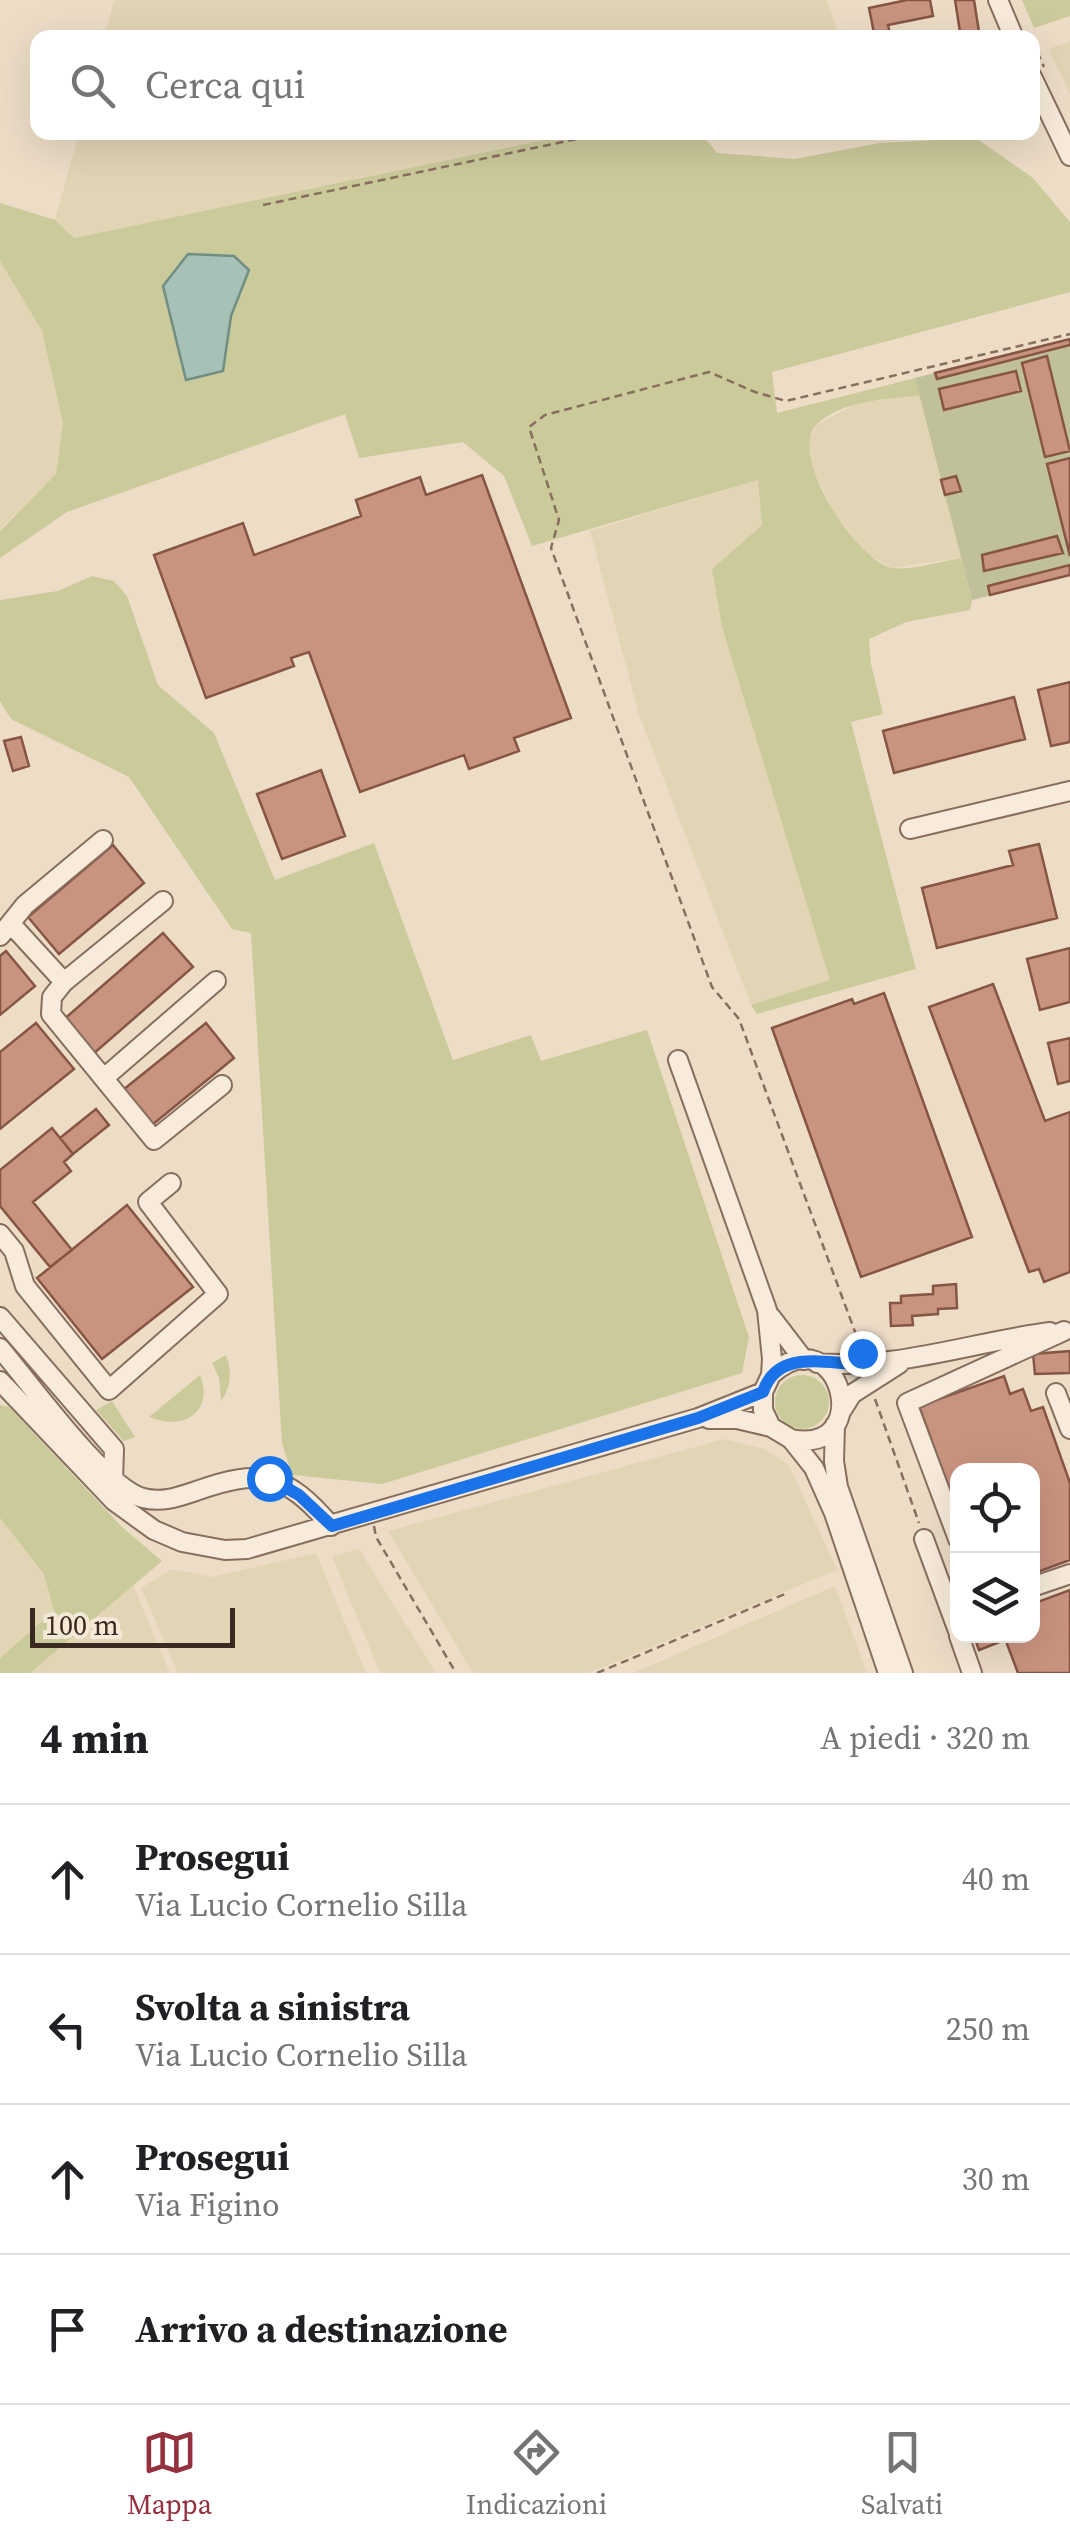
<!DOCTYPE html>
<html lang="it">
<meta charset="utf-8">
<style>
body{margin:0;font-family:"Source Serif 4",serif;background:#f2f2f2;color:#202124}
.controls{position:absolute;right:30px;bottom:30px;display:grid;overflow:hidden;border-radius:20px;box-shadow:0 10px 40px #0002}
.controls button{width:90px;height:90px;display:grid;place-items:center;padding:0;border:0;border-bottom:2px solid #e0e0e0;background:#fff;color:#202124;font:50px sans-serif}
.scale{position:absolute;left:30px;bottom:25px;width:205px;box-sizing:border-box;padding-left:10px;border:5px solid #392920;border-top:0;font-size:28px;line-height:35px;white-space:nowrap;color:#392920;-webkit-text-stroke:8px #f4e8d7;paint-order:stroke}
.stop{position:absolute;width:30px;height:30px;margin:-22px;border:8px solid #1a73e8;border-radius:50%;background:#fff}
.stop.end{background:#1a73e8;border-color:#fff;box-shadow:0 2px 10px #0008}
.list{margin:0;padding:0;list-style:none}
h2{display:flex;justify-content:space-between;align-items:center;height:130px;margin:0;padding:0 40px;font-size:42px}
h2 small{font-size:32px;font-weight:400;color:#757577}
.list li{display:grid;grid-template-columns:65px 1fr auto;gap:30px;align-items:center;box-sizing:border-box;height:150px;padding:0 40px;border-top:2px solid #e0e0e0}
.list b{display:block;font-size:38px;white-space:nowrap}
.list p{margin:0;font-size:32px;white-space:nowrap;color:#757577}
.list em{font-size:32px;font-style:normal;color:#757577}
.icon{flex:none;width:55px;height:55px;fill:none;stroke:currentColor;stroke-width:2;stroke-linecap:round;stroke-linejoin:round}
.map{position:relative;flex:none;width:1070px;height:1673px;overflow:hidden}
.search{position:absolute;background:#fff;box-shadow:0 10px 40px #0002;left:30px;right:30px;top:30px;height:110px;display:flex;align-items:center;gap:25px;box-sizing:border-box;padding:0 35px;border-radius:20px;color:#757577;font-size:38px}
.sheet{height:730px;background:#fff}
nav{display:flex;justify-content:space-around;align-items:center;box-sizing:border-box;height:140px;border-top:2px solid #e0e0e0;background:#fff;font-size:28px;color:#757577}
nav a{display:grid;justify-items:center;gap:5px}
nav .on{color:#95303e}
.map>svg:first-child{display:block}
</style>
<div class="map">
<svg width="1070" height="1673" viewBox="0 0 1070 1673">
<rect width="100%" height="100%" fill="#edddc7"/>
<path fill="#e2d5b5" d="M114 0H827L840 37H104Z
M1070 41V95L1049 49Z
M79 133H577L74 238 55 220Z
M0 261 42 331 63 423 56 475 0 529Z
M920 396 961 558 892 568 866 553 836 515 812 468 807 444 816 425 860 402Z
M758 480 762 525 712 569 722 627 831 980 751 1005 639 715 590 531Z
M724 1439 765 1449 789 1465 837 1570 589 1673H473L388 1531Z
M0 1518 44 1574 54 1611 0 1658Z
M359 1549 436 1673H380L332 1556Z
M316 1553 366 1673H178L141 1588 172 1569 212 1577Z
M133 1585 170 1673H30Z
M835 1586 867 1673H633Z"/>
<path fill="#cbca9b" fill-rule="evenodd" d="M1022 0H1070V16L1034 28Z
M700 132 717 153 795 159 880 143 976 138 1033 178 1070 222V292L772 372 777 413 915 378 920 396C886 399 843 400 817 424 786 454 857 561 892 568 908 571 944 561 961 558L972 600 970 610 906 622 869 639 871 664 883 714 851 722 916 969 757 1014 751 1005 830 980 722 627 712 569 762 525 758 480 532 546 504 476 463 442 359 458 345 414 67 512 0 558V531L56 474 63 423 42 331 0 261V203L55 220 74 238 577 133ZM234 256 249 269 231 316 223 371Z
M92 576 114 581 127 596 158 685 214 733 275 880 374 843 453 1060 531 1035 541 1061 647 1030 749 1337 742 1373 382 1484 292 1475 282 1443 251 933 232 929 129 777 11 719 0 701V600L58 591Z
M226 1355C232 1370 231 1388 221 1401L219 1378 212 1363Z
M200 1375C215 1413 182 1431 149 1417Z
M775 1402a27 27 0 1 1 54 0a27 27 0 1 1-54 0Z
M112 1401 135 1437 124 1441 96 1410Z
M0 1405 9 1407 122 1527 162 1561 30 1673H0V1658L54 1611 44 1574 0 1518Z"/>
<path fill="#c0c09a" d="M1070 339V575L972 600 915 378Z"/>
<path fill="#a8c1b6" stroke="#6f8f83" stroke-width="2.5" d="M188 254 234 256 249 270 231 316 223 371 186 380 163 286Z"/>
<path fill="#c9947f" stroke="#865544" stroke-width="2.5" d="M907 0H930L933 16 888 25 891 38H875L869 8Z
M955 0H974L980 38H961Z
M1070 339V345L937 379 935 373Z
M1047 356 1070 451 1045 457 1022 363Z
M1016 371 1021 391 944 410 939 389Z
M1070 458V556L1047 464Z
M482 475 571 718 514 738 519 751 469 769 464 755 360 792 309 652 291 658 294 666 206 698 154 555 243 523 254 555 361 516 356 500 420 477 426 495Z
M956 476 961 491 945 495 941 480Z
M1057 536 1063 553 984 571 982 555Z
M1070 565V575L990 595 988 586Z
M1070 682V742L1051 746 1038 690Z
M1014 697 1025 739 894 773 883 731Z
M21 737 29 766 13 771 4 741Z
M321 770 345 836 282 859 257 794Z
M1039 844 1057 918 937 948 922 888 1013 865 1009 851Z
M113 845 144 883 59 954 28 917Z
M163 933 193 967 92 1055 62 1021Z
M1070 948V1002L1040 1010 1027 959Z
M6 951 35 986 0 1015V956Z
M993 984 1045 1121 1070 1112V1272L1044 1282 1039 1269 1029 1272 929 1007Z
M884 993 972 1237 861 1277 772 1028 852 999 854 1004Z
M36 1023 74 1069 0 1129V1052Z
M206 1023 234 1058 152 1125 123 1090Z
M1070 1038V1081L1058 1084 1048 1043Z
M96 1109 109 1125 73 1154 60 1138Z
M52 1128 73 1154 64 1162 71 1171 33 1202 72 1250 50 1267 0 1206V1170Z
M127 1205 193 1287 102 1359 37 1278Z
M956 1284 957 1308 938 1309V1314L912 1316 913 1325 891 1326 890 1303H901V1296L933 1294V1286Z
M1070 1351V1373L1035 1374 1033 1354Z
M1004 1376 1010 1394 1023 1389 1031 1411 1043 1407 1070 1483V1560L1032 1574V1470H958V1513L919 1406Z
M1070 1590V1673H1018L1004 1636H1032V1604Z
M974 1636H1000L1002 1641 979 1650Z"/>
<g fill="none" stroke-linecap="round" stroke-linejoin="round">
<g stroke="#886e5d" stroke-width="22">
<path id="minor" d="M998 0 1014 38
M1032 77 1070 156
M910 829 1070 791
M11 924 64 982 163 901
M0 936 25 905 103 840
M64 982 52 997 51 1014 154 1140 222 1085
M678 1060 767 1310 772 1359 771 1375 763 1392V1410L771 1427 791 1439 814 1468 834 1513 888 1673
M104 1078 216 981
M0 1234 14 1251 25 1286 109 1390 218 1294 148 1202 171 1183
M0 1317 114 1449 113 1481
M771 1317 804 1360
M0 1348C29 1382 105 1488 143 1498 162 1503 178 1497 196 1491 260 1468 286 1473 331 1526
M817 1363C896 1370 972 1342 1050 1332
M771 1375C839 1312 878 1456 791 1439
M0 1381 114 1501 154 1530 182 1542 225 1550 247 1549 698 1418 763 1392
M1056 1393 1070 1429
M842 1410 852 1394 899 1364
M709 1419H737L771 1427
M835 1425 834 1461 838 1487 903 1673
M924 1539 958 1631
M958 1539 907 1403 1064 1331
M1032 1587 1070 1574
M959 1636 972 1673"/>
</g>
<path stroke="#886e5d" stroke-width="2.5" stroke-dasharray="8 5" stroke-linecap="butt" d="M1032 40 1044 67
M263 205 610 132
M861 1348 739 1019 712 987 551 548 559 520 529 427 545 415 709 372 755 392 786 401 1070 334
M875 1399 919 1523
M374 1526 376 1537 456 1673
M597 1673 785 1594"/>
<use href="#minor" stroke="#f8ebdb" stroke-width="18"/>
</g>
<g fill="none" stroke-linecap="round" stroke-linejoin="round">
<path stroke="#1a73e8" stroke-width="12" d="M269 1478 299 1495 332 1526 698 1418 763 1392C778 1347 828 1365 865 1364L862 1353"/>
</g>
</svg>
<div class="controls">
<button><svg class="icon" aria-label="locate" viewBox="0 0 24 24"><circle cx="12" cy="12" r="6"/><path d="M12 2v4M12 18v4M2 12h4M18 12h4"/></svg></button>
<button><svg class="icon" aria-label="layers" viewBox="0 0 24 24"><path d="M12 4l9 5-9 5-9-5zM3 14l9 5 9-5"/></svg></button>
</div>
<div class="scale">100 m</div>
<div class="stop" style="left:269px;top:1478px"></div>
<div class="stop end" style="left:862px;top:1353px"></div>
<div class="search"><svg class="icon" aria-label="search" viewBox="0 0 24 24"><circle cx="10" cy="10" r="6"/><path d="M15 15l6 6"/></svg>Cerca qui</div>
</div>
<section class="sheet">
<h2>4 min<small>A piedi · 320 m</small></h2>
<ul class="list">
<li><svg class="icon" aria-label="ahead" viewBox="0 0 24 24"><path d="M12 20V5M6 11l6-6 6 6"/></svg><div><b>Prosegui</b><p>Via Lucio Cornelio Silla</p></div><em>40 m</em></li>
<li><svg class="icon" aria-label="left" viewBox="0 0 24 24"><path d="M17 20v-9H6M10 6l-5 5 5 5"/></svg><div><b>Svolta a sinistra</b><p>Via Lucio Cornelio Silla</p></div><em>250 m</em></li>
<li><svg class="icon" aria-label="ahead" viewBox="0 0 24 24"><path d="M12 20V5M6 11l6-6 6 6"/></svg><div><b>Prosegui</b><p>Via Figino</p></div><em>30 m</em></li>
<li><svg class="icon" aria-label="arrive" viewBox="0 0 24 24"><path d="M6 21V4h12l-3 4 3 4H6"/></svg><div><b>Arrivo a destinazione</b></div></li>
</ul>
</section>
<nav>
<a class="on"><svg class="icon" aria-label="map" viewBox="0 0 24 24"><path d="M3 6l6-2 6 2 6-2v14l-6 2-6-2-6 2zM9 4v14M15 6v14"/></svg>Mappa</a>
<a><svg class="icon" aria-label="directions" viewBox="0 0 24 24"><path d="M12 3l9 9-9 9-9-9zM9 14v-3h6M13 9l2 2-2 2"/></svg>Indicazioni</a>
<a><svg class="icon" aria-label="saved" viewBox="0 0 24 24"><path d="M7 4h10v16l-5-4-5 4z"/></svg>Salvati</a>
</nav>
